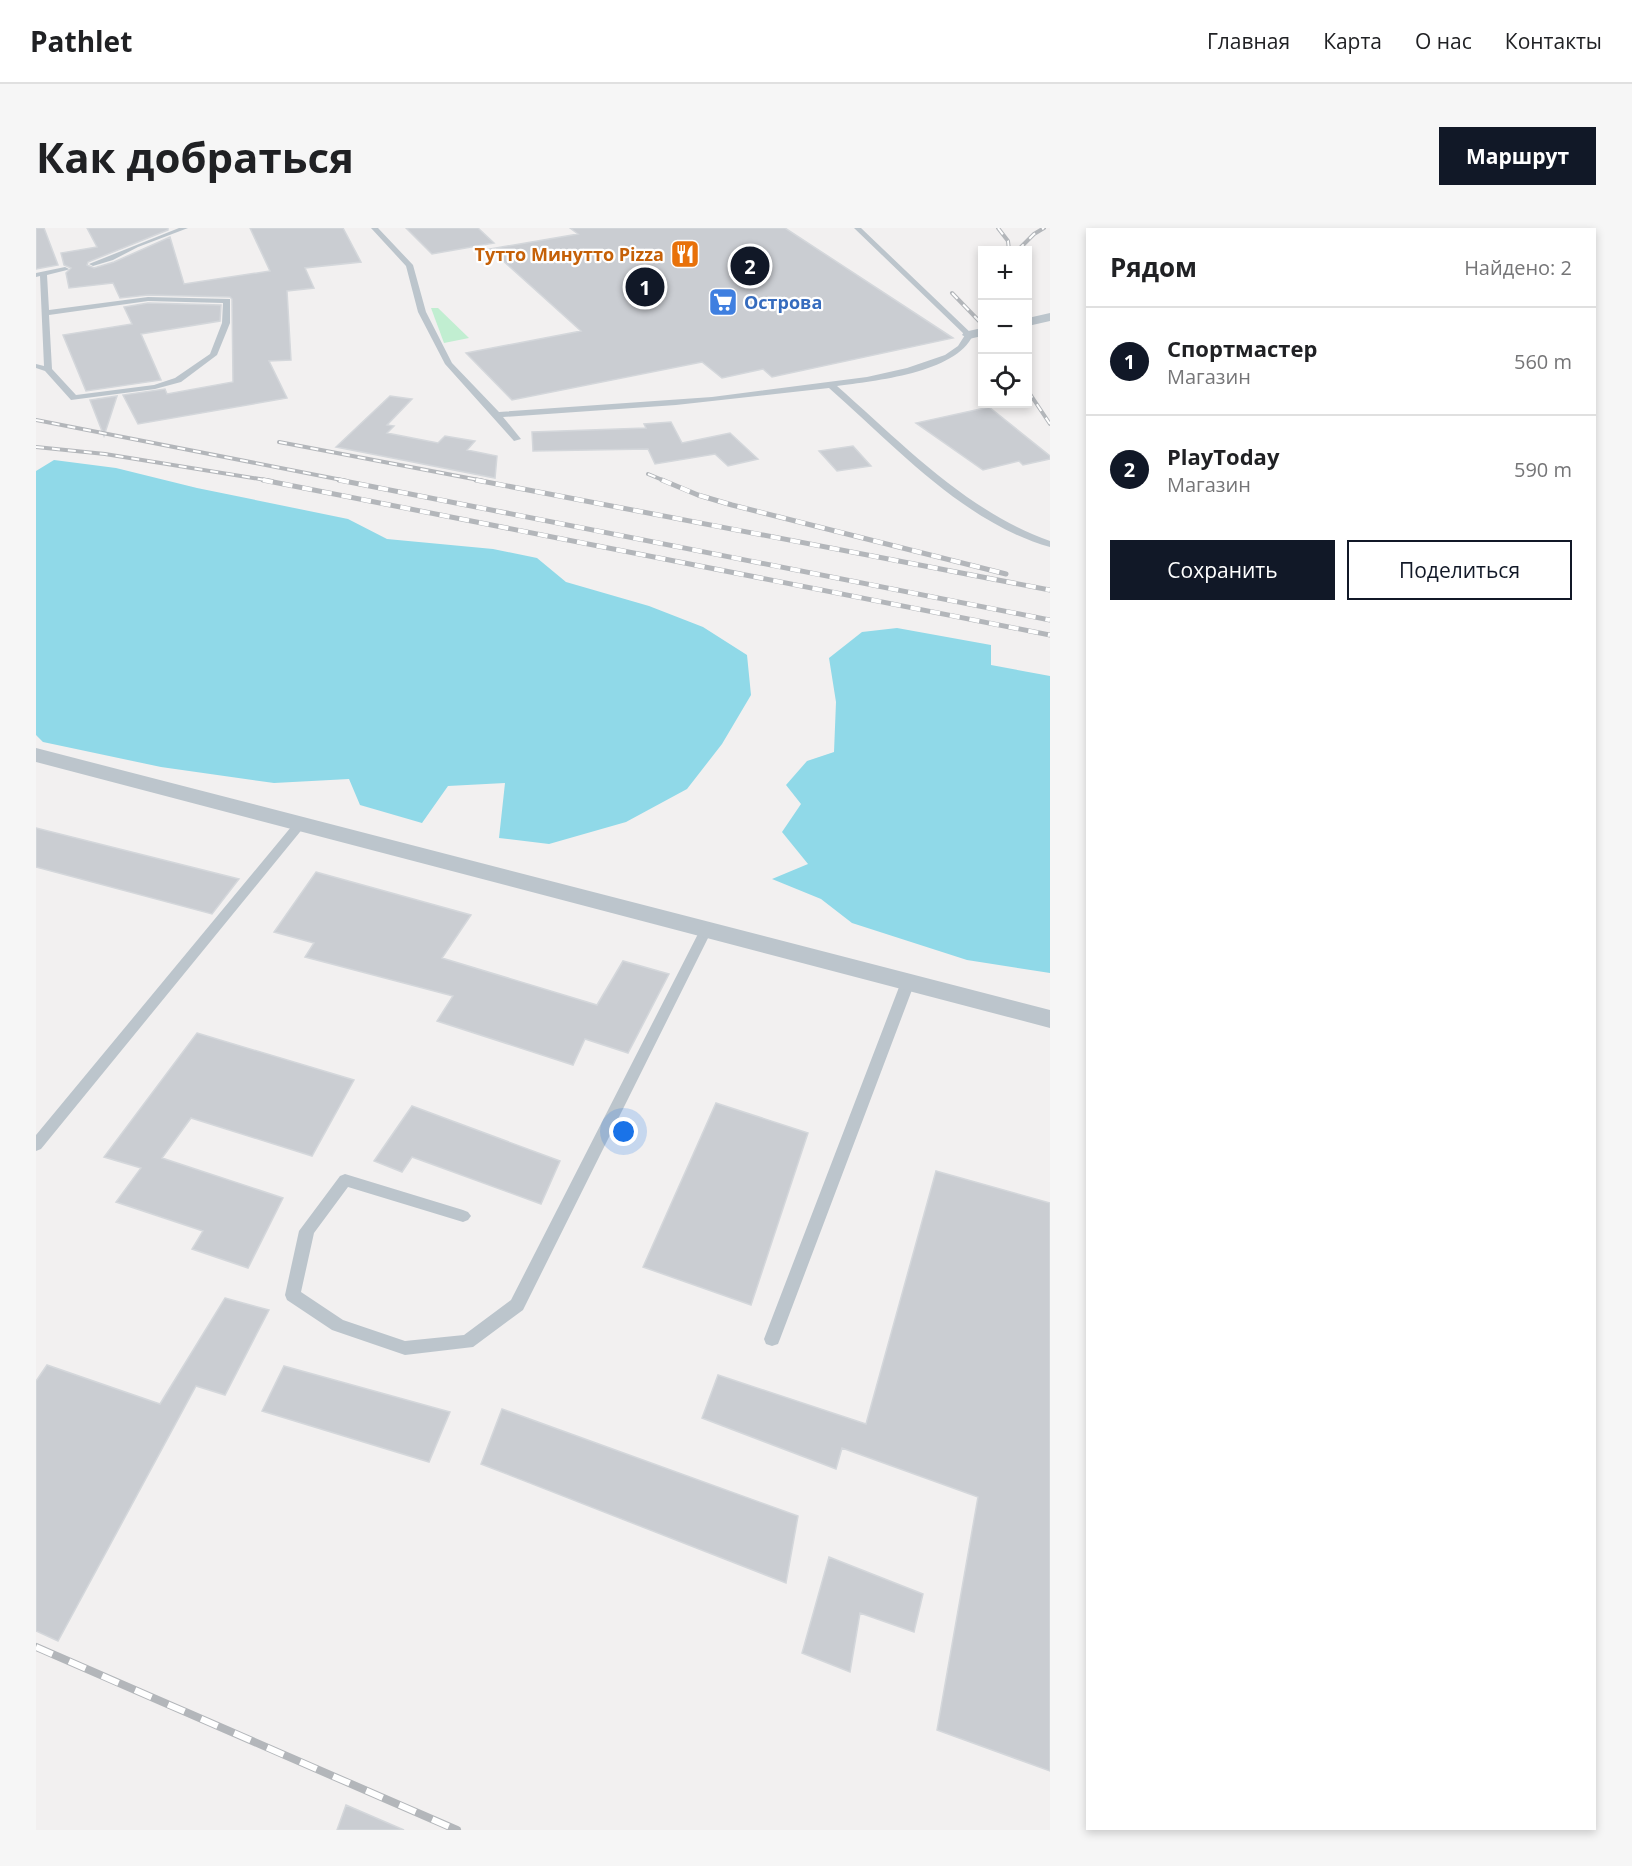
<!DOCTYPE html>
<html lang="ru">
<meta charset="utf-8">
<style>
body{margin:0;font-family:"Open Sans",sans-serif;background:#f6f6f6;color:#202124}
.controls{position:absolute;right:18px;top:18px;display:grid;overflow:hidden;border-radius:0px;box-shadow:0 3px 9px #0003}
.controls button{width:54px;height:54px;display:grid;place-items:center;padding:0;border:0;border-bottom:2px solid #e0e0e0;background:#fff;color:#202124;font:30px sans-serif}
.you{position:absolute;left:588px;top:904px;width:21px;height:21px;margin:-15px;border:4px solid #fff;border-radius:50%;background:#1a73e8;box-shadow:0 0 0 9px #1a73e833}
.badge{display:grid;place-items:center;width:39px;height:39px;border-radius:50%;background:#111827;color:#fff;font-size:20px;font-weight:700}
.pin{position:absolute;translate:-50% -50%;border:3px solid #fff;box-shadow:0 2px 6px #0006}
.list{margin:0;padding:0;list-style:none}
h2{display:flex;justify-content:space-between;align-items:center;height:78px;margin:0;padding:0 24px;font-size:26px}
h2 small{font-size:20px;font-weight:400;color:#757577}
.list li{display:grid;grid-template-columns:39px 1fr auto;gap:18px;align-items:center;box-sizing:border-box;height:108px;padding:0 24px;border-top:2px solid #e0e0e0}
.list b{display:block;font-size:22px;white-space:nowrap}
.list p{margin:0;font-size:20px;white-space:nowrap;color:#757577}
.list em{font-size:20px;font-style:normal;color:#757577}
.actions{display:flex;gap:12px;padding:18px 24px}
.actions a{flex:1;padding:14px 0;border:2px solid #111827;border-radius:0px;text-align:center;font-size:21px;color:#111827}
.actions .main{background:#111827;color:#fff}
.icon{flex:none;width:33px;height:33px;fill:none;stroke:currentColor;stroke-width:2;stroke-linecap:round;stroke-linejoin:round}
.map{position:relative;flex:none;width:1014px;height:1602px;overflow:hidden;border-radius:0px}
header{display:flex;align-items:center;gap:36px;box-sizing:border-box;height:84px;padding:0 30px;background:#fff;border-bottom:2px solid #e0e0e0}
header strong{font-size:28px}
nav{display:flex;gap:33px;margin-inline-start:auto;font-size:21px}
.intro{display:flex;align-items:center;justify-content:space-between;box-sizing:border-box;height:144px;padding:0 36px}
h1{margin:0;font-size:42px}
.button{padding:15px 27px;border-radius:0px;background:#111827;color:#fff;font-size:21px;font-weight:700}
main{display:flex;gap:36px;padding:0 36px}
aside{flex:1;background:#fff;border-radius:0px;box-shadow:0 3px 9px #0003}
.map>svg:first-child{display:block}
</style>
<header>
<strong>Pathlet</strong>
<nav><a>Главная</a><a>Карта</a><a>О нас</a><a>Контакты</a></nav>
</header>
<div class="intro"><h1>Как добраться</h1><a class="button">Маршрут</a></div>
<main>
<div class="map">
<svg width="1014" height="1602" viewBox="0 0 1014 1602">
<rect width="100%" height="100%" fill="#f2f0f0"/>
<path fill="#c1eed1" d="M395 80H402L433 110 408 115Z"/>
<path fill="#90d9e8" d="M18 232 80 240 161 260 312 291 351 311 457 321 501 330 530 354 613 378 667 399 711 427 715 467 686 516 651 561 590 594 513 616 463 610 469 555 412 558 386 595 324 577 313 551 238 555 125 539 7 514 0 507V243Z
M861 400 955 417V437L1014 448V745L931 732 816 695 785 671 736 651 772 636 746 604 765 576 750 557 771 533 798 524 800 474 793 430 826 404Z"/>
<path fill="#cacdd2" stroke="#d4d7db" stroke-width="1.5" d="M0 0H8L22 37 0 41Z
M51 0H132V2L52 34 51 37 58 40 78 34 134 9 148 56 234 43 214 0H307L325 34 269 40 278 60 251 63 255 132 233 133 251 170 102 196 87 167 129 161 131 166 197 154 196 71 194 69 112 67 84 70 77 55 33 60 30 45 35 40 28 37 25 25 61 19Z
M370 0H442L458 15 396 26Z
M534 0H749L917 110 736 149 727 141 686 150 666 134 476 172 430 125 545 103 454 21 542 6Z
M112 75 185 77 184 93 105 106 125 152 50 163 27 107 96 96 88 79Z
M81 168 68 208 54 172Z
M354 168 376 171 351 197 358 198 351 205 402 215 409 208 439 213 431 222 461 228 459 250 300 219Z
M953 179 1014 228V231L987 237 983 233 947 242 880 195Z
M635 194 646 215 694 205 722 231 692 238 679 226 619 236 612 221 497 223 496 204 610 200 608 196Z
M817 218 835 238 801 243 783 223Z
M0 600 203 651 176 686 0 639Z
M280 644 435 687 406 730 561 777 587 733 633 746 592 825 549 811 537 837 401 793 417 768 269 729 278 715 238 704Z
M161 805 318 852 276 928 155 890 126 930 247 970 212 1040 156 1021 167 1003 80 974 105 940 68 929Z
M680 875 772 905 715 1077 607 1039Z
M376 878 524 933 505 976 376 929 366 944 338 933Z
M900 943 1014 975V1543L901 1502 942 1269 806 1220 800 1241 666 1190 682 1147 830 1196Z
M189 1070 233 1082 189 1167 160 1158 22 1413 0 1403V1153L11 1137 124 1176Z
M248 1138 414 1184 393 1234 226 1183Z
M466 1181 762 1288 750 1355 445 1236Z
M793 1329 887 1366 878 1404 824 1385 814 1444 766 1425Z
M310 1577 368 1602H301Z"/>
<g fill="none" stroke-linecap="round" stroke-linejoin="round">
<path fill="#bcc5cc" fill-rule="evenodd" d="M143 0H152L102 19 77 32 57 38 53 36Z
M335 0H342L377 37 390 84 416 135 463 184 676 169 831 149 871 140 909 127 922 118 929 107 818 0H825L937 107C920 145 838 153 801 158 867 216 930 283 1014 313V319C928 295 858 217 793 160L640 177 467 189 485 211 478 213 409 136 382 84 370 38Z
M29 39 33 41 31 42 11 47 13 82 112 69 194 71V95L181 127 145 154 119 161 35 172 9 143 0 140V136L8 138 4 48 0 49V45ZM112 73 187 75 186 95 174 126 139 150 118 157 40 167 16 141 13 87Z
M264 592 268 593 270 596 268 599 5 921 0 923V907L260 593Z
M670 698 676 702 487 1082 437 1119 369 1127 296 1102 251 1072 249 1067 263 1003 304 948 309 946 427 982 432 984 435 988 432 992 427 994 312 959 278 1005 265 1064 307 1092 369 1113 428 1107 475 1072 664 702Z
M872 749 879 754 744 1111 742 1116 736 1118 730 1116 728 1111 865 754Z"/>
<path fill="#bcc5cc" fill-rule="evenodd" d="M1014 85V93L992 98V90Z
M946 100V108L933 111 926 107 928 104Z
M0 520 1014 782V800L0 534Z"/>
<g stroke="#b3b6ba" stroke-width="4">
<path id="rail-far2" d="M962 0 972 13 973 22
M982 22 998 6 1008 0
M916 65 946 96
M992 163 1014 196
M0 192 311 253
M243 214 448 253
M0 219 69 226 236 253
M612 246 629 253"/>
</g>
<g stroke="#b3b6ba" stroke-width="5">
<path id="rail-far1" d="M227 252 1014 407
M303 252 1014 392
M440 252 1014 362
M626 252 662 267 696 277 970 346"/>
</g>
<g stroke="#b3b6ba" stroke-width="8">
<path id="rail" d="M0 1419 421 1602"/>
</g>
<use href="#rail-far2" stroke="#fff" stroke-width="2" stroke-dasharray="8" stroke-linecap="butt"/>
<use href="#rail-far1" stroke="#fff" stroke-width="4" stroke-dasharray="10" stroke-linecap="butt"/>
<use href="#rail" stroke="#fff" stroke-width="6" stroke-dasharray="18" stroke-linecap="butt"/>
</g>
<defs>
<g id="restaurant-square" transform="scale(1.5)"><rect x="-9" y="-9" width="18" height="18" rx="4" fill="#e8710a" stroke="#fff"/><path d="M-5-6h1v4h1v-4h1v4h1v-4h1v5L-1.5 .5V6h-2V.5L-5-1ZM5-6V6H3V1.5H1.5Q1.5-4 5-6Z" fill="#fff"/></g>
<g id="supermarket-square" transform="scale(1.5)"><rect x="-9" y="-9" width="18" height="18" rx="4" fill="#3f7fe0" stroke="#fff"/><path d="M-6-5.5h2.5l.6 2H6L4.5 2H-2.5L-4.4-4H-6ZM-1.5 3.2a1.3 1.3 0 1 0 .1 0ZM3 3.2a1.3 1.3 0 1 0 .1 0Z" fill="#fff"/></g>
</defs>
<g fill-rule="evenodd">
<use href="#restaurant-square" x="649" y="26"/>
<use href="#supermarket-square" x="687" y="74"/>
</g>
<g text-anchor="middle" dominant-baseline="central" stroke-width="4.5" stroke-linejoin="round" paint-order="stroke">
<g font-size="18" font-weight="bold" fill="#c56008" stroke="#fff" text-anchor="end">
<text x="628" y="26">Тутто Минутто Pizza</text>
</g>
<g font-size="18" font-weight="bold" fill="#366cbe" stroke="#fff" text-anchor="start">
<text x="708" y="74">Острова</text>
</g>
</g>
</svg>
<div class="controls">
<button>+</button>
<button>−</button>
<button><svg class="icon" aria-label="locate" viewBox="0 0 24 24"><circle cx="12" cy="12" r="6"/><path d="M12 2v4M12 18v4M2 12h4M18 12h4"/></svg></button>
</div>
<div class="you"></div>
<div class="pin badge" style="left:609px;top:59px">1</div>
<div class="pin badge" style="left:714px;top:38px">2</div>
</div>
<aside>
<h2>Рядом<small>Найдено: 2</small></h2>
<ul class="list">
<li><span class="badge">1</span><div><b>Спортмастер</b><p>Магазин</p></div><em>560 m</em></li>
<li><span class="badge">2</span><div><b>PlayToday</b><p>Магазин</p></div><em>590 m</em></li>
</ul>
<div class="actions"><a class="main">Сохранить</a><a>Поделиться</a></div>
</aside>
</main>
